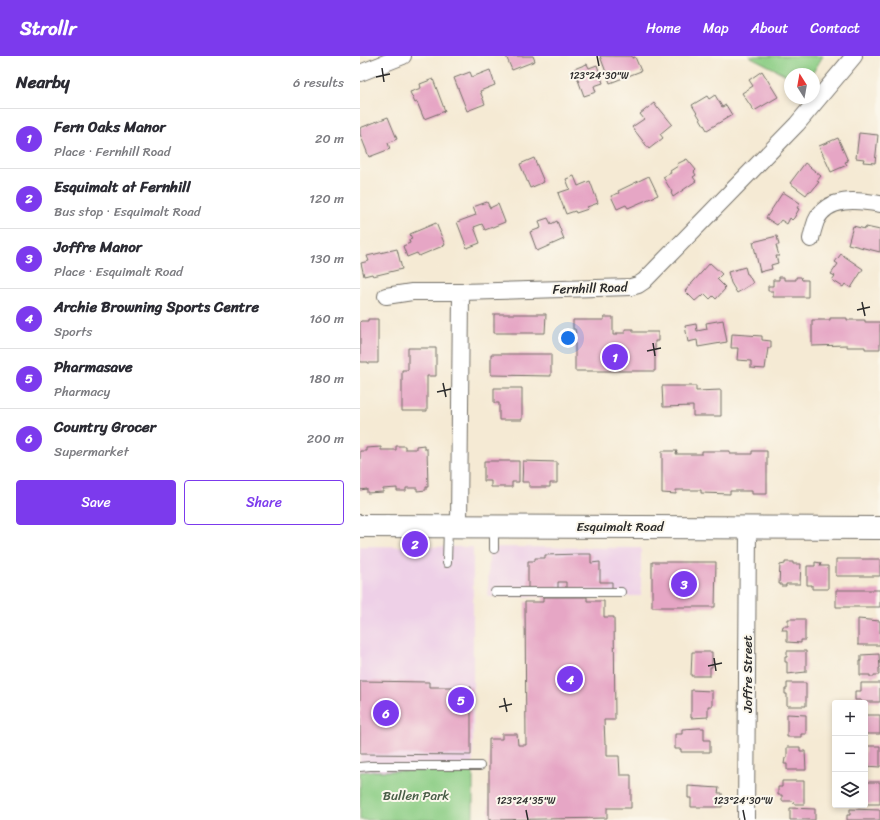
<!DOCTYPE html>
<meta charset="utf-8">
<style>
body{margin:0;font-family:Sriracha,sans-serif;background:#f7f7f7;color:#2b2b33}
.controls{position:absolute;right:12px;bottom:12px;display:grid;overflow:hidden;border-radius:4px;box-shadow:0 2px 6px #0003}
.controls button{width:36px;height:36px;display:grid;place-items:center;padding:0;border:0;border-bottom:1px solid #e1e1e2;background:#fff;color:#2b2b33;font:20px sans-serif}
.compass{position:absolute;left:424px;top:12px;width:36px;height:36px;border-radius:50%;background:#fff;box-shadow:0 2px 6px #0003;rotate:349deg}
.you{position:absolute;left:208px;top:282px;width:14px;height:14px;margin:-10px;border:3px solid #fff;border-radius:50%;background:#1a73e8;box-shadow:0 0 0 6px #1a73e833}
.badge{display:grid;place-items:center;width:26px;height:26px;border-radius:50%;background:#7c3aed;color:#fff;font-size:13px;font-weight:700}
.pin{position:absolute;translate:-50% -50%;border:2px solid #fff;box-shadow:0 1px 4px #0006}
.list{margin:0;padding:0;list-style:none}
h2{display:flex;justify-content:space-between;align-items:center;height:52px;margin:0;padding:0 16px;font-size:17px}
h2 small{font-size:13px;font-weight:400;color:#7c7c81}
.list li{display:grid;grid-template-columns:26px 1fr auto;gap:12px;align-items:center;box-sizing:border-box;height:60px;padding:0 16px;border-top:1px solid #e1e1e2}
.list b{display:block;font-size:15px;white-space:nowrap}
.list p{margin:0;font-size:13px;white-space:nowrap;color:#7c7c81}
.list em{font-size:13px;font-style:normal;color:#7c7c81}
.actions{display:flex;gap:8px;padding:12px 16px}
.actions a{flex:1;padding:9px 0;border:1px solid #7c3aed;border-radius:4px;text-align:center;font-size:14px;color:#7c3aed}
.actions .main{background:#7c3aed;color:#fff}
.icon{flex:none;width:22px;height:22px;fill:none;stroke:currentColor;stroke-width:2;stroke-linecap:round;stroke-linejoin:round}
.map{position:relative;flex:none;width:520px;height:764px;overflow:hidden}
header{display:flex;align-items:center;gap:24px;box-sizing:border-box;height:56px;padding:0 20px;background:#7c3aed;color:#fff}
header strong{font-size:19px}
nav{display:flex;gap:22px;margin-inline-start:auto;font-size:14px}
main{display:flex}
aside{flex:1;background:#fff}
.map>svg:first-child{display:block}
</style>
<header>
<strong>Strollr</strong>
<nav><a>Home</a><a>Map</a><a>About</a><a>Contact</a></nav>
</header>
<main>
<aside>
<h2>Nearby<small>6 results</small></h2>
<ul class="list">
<li><span class="badge">1</span><div><b>Fern Oaks Manor</b><p>Place · Fernhill Road</p></div><em>20 m</em></li>
<li><span class="badge">2</span><div><b>Esquimalt at Fernhill</b><p>Bus stop · Esquimalt Road</p></div><em>120 m</em></li>
<li><span class="badge">3</span><div><b>Joffre Manor</b><p>Place · Esquimalt Road</p></div><em>130 m</em></li>
<li><span class="badge">4</span><div><b>Archie Browning Sports Centre</b><p>Sports</p></div><em>160 m</em></li>
<li><span class="badge">5</span><div><b>Pharmasave</b><p>Pharmacy</p></div><em>180 m</em></li>
<li><span class="badge">6</span><div><b>Country Grocer</b><p>Supermarket</p></div><em>200 m</em></li>
</ul>
<div class="actions"><a class="main">Save</a><a>Share</a></div>
</aside>
<div class="map">
<svg width="520" height="764" viewBox="0 0 520 764">
<rect width="100%" height="100%" fill="#fbf7ec"/>
<filter id="ink" filterUnits="userSpaceOnUse"><feTurbulence type="fractalNoise" baseFrequency=".025" numOctaves="2"/><feDisplacementMap in="SourceGraphic" scale="8" xChannelSelector="R" yChannelSelector="G"/><feConvolveMatrix kernelMatrix="1 2 1 2 8 2 1 2 1" color-interpolation-filters="sRGB"/></filter>
<filter id="wash" filterUnits="userSpaceOnUse"><feTurbulence type="fractalNoise" baseFrequency=".012" numOctaves="4" result="noise"/><feDisplacementMap in="SourceGraphic" scale="16" xChannelSelector="R" yChannelSelector="G"/><feGaussianBlur stdDeviation="0.9" result="paint"/><feColorMatrix in="noise" values="0 0 0 0 0 0 0 0 0 0 0 0 0 0 0 0 0 1.4 0 .05"/><feComposite in="paint" operator="in"/></filter>
<g filter="url(#wash)">
<rect width="100%" height="100%" fill="#f5ead4"/>
<path fill="#eed0e7" d="M0 490 113 491V715H11L0 716Z
M129 491 281 492V540L128 541Z"/>
<path fill="#8bcd84" stroke="#5b7c58" d="M389 0H463L452 18H430V21Z
M11 715H113V764H0V716Z"/>
<g id="blocks">
<path fill="#e6a6c5" d="M146 0H173L175 5 152 14Z
M240 0H272V2L275 1 281 15 250 27Z
M227 8 229 12 237 9 243 27 234 30 236 36 224 40 214 13Z
M130 14 135 29 120 35 125 48 107 55 94 22 110 16 112 21Z
M402 15 418 41 394 55 382 37 393 30 389 24Z
M73 23 85 55 64 63 57 46 55 47 50 36 61 32 60 28Z
M355 39 362 51 366 49 372 59 347 74 332 49 347 40 349 43Z
M294 47 298 53 299 52 312 68 300 78 303 82 289 93 272 71 284 63 280 58Z
M28 61 37 83 28 87 30 93 9 101 0 78V72Z
M499 77 518 79 515 107 503 106 504 103 496 102Z
M478 82 488 105 485 106 487 109 471 116 459 90Z
M174 102 184 126 170 132 160 108Z
M327 103 336 114 334 116 336 119 333 121 336 125 313 141 311 137 312 136 303 121 311 117 310 115 318 110 317 108Z
M445 107 461 120 457 125 459 126 451 136 449 135 446 139 430 127Z
M214 120 218 130 230 125 238 147 227 151 228 153 216 157 215 155 206 158 198 137 210 133 206 123Z
M289 120 298 139 268 152 266 149 257 153 251 140 259 137 258 135Z
M423 136 440 147 437 152 439 153 434 162 432 164 430 162 427 168 421 164 417 169 406 162Z
M127 146 130 152 138 148 145 166 125 174 122 168 114 171 120 187 107 192 97 166 116 159 113 151Z
M188 162 191 168 197 165 204 183 177 195 170 176 181 172 179 165Z
M76 167 85 189 59 200 57 197 47 201 43 190 50 187 49 184 52 183 50 178Z
M493 170 505 173 506 171 520 174V196L488 188Z
M417 180 419 189H416L419 200H416L418 207 411 209 412 213 400 216 393 186Z
M37 193 42 213 13 220 12 218 4 220 1 207 9 205 7 200Z
M481 198 503 213 491 232 485 228 483 231 472 224 475 220 471 218 478 208 475 206Z
M350 207 362 218 357 223 365 231 364 232 365 233 356 243 353 240 350 243 345 238 342 241 341 240 335 245 325 235Z
M385 211 387 218H388L393 227 377 237 371 227 368 216Z
M419 221H424V224H436V221H441L442 224H448V241H413V235H408V230H413V224H419Z
M134 258H186L185 277H134Z
M244 261H253V279H257V277H265V273H273V276H298V285H295V315H215V286H213V277H216L215 273H213V264H244Z
M470 262H487V264H505V266H520V293H505V291H487V289L452 290V264H470Z
M8 263H18V307H8V306H1L0 304V266L1 265H8Z
M363 264 367 286 338 291 337 284 328 286 325 270 336 268 337 275 347 273 346 267Z
M372 278 402 280V284L411 285V292H408L405 313 391 312V305L377 304 378 292H371Z
M48 292H76V320H67V355H42V314H48Z
M131 298H191V320L131 319Z
M302 330H336V335L361 334V360H333V350L303 351Z
M134 332H162V364H139V347H134Z
M64 389V393H67L68 431H66V434L57 435V432H46V435H37V432L23 433V436L7 437V433L0 434V395H6V392L21 391V394H36V390H45V393H56V390Z
M302 395H317L316 398H342V395H370V398H392V395H407V438H392V435H370V438L341 437V434H316V438L302 437Z
M124 405H159V426H152V431H131V425H124Z
M163 405 197 406V427H190V431H169V426H162Z
M220 498H231V507L240 506V526H252V533H206V526H198V532H168V505H175V502H185V499Z
M476 503H520V520H476Z
M292 506H356L355 551H292Z
M425 506H433V508H441L440 528H426V530H421V528H419L420 509 425 508Z
M455 506 461 507 460 510H468V533H452V529H447V510H455Z
M476 534H520V551H476Z
M183 541H227V545H244V561H254L255 664H244L245 688H247V700H259L260 719H271V752H247V762L129 764V683H142V678H157L158 689H166L165 546H183Z
M428 563H445V584H441V587L427 586V574H422L423 570H428Z
M498 563 520 565V589H498Z
M427 595H446V616L427 618V606H425V601H427Z
M332 596H352V611H350V620H331Z
M519 598 520 612H519V619H514V621H510V619H500V605H501V599Z
M0 625 69 626V631H111V699L0 698Z
M427 627H446V650H427V638H425V633H427Z
M501 627H520V646H501V644H495V635H501Z
M331 634 352 635V650H348V661L331 662Z
M427 658 446 659V678H441V681H427Z
M505 659H520V678H505Z
M339 672H344V684H350V696H321V693H315V678H322V673Z
M505 690H520V711L505 710Z
M427 691H440V695H445L446 714H427V708H424L425 702H427Z
M422 725H444V748H434L433 745H422V739H418V731H422Z
M505 726H520V748H505Z
M328 730 359 732 358 737H362V751H331V742H328Z
M430 752 455 753V764H430Z
M490 753 520 754V764H487V759H490Z"/>
</g>
</g>
<g filter="url(#ink)">
<use href="#blocks" fill-opacity="0" stroke="#726e66" stroke-width="1"/>
<g fill="none" stroke-linecap="round" stroke-linejoin="round">
<g stroke="#726e66" stroke-width="10">
<path id="service" d="M134 493V471
M87 507 88 471
M135 536H261
M0 711 10 710H120"/>
</g>
<g stroke="#726e66" stroke-width="18">
<path id="minor" d="M0 17 43 0
M451 183C452 177 454 171 456 165 467 140 498 144 520 148
M26 240 52 236H101L271 231 278 229 284 225 437 68 494 0
M99 470 101 236
M386 764 388 471"/>
</g>
<g stroke="#726e66" stroke-width="24">
<path id="secondary" d="M0 470 520 472"/>
</g>
<use href="#service" stroke="#fff" stroke-width="8"/>
<use href="#minor" stroke="#fff" stroke-width="16"/>
<use href="#secondary" stroke="#fff" stroke-width="22"/>
</g>
</g>
<path fill="none" stroke="#2b2b2b" stroke-width="1.5" d="M237 0 239 10M22 12 24 26M16 21 30 18M502 246 505 260M497 254 510 251M293 287 295 300M287 295 301 292M83 327 86 341M77 336 91 333M354 602 356 615M348 610 362 607M144 642 147 656M139 651 152 648M166 754 168 764M383 754 385 764"/>
<g text-anchor="middle" dominant-baseline="central" stroke-width="4" stroke-linejoin="round" paint-order="stroke">
<g font-size="13" fill="#2b2b2b" stroke="#fbf7ec">
<text transform="translate(230 232) rotate(-2)">Fernhill Road</text>
<text x="260" y="470">Esquimalt Road</text>
<text transform="translate(387 618) rotate(-90)">Joffre Street</text>
</g>
<g font-size="13" fill="#485c46" stroke="#fbf7ec">
<text x="56" y="739">Bullen Park</text>
</g>
</g>
<g font-size="10" text-anchor="middle" fill="#2b2b2b" stroke="#fbf7ec" stroke-width="4" stroke-linejoin="round" paint-order="stroke">
<text x="239" y="23">123°24'30"W</text>
<text x="166" y="748">123°24'35"W</text>
<text x="383" y="748">123°24'30"W</text>
</g>
</svg>
<div class="controls">
<button>+</button>
<button>−</button>
<button><svg class="icon" aria-label="layers" viewBox="0 0 24 24"><path d="M12 4l9 5-9 5-9-5zM3 14l9 5 9-5"/></svg></button>
</div>
<svg class="compass" viewBox="-18 -18 36 36"><path d="M0-13l5 13h-10z" fill="#e53935"/><path d="M0 13l5-13h-10z" fill="#7c7c81"/></svg>
<div class="you"></div>
<div class="pin badge" style="left:255px;top:301px">1</div>
<div class="pin badge" style="left:55px;top:488px">2</div>
<div class="pin badge" style="left:324px;top:528px">3</div>
<div class="pin badge" style="left:210px;top:623px">4</div>
<div class="pin badge" style="left:101px;top:644px">5</div>
<div class="pin badge" style="left:26px;top:657px">6</div>
</div>
</main>
